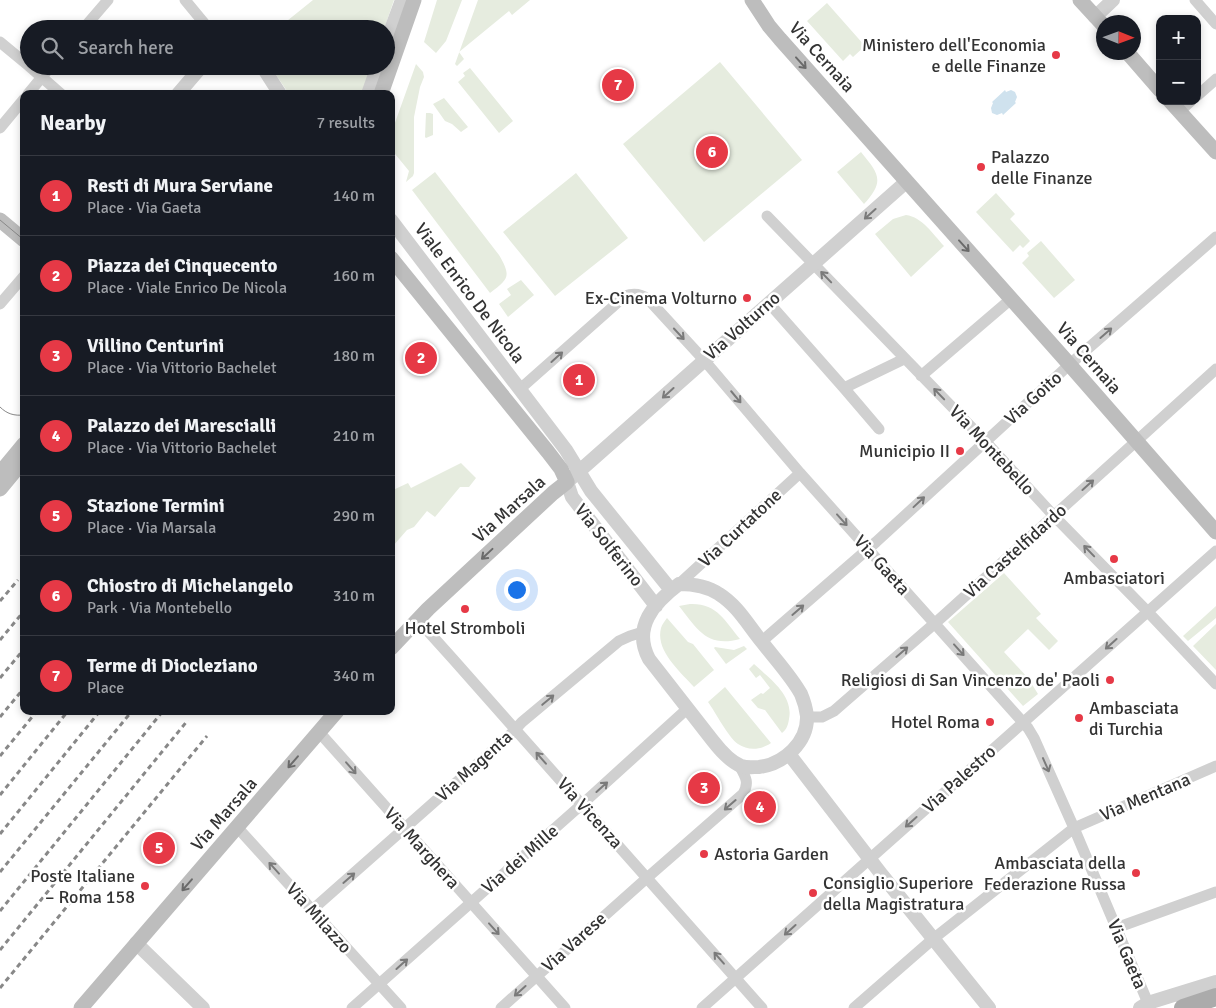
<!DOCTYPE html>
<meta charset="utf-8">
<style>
body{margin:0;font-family:Signika,sans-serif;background:#242831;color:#f1f3f6}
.controls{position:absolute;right:15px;top:15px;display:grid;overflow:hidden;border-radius:10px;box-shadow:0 2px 8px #0003}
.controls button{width:45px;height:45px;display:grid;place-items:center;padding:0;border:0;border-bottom:1px solid #363941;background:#171b24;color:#f1f3f6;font:25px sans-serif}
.compass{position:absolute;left:1096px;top:15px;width:45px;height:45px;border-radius:50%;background:#171b24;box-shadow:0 2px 8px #0003;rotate:91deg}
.you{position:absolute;left:516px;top:589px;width:18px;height:18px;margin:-12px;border:4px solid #fff;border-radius:50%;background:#1a73e8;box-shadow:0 0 0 8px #1a73e833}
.badge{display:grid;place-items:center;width:32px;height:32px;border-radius:50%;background:#e63946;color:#fff;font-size:16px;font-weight:700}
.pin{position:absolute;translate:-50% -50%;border:2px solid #fff;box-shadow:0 1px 5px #0006}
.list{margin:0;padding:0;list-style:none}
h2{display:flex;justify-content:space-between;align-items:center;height:65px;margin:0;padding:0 20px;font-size:21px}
h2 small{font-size:16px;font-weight:400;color:#9ea1a6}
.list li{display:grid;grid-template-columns:32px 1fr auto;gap:15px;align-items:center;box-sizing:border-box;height:80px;padding:0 20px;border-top:1px solid #363941}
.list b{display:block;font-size:19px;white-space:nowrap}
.list p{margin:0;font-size:16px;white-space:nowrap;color:#9ea1a6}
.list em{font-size:16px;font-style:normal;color:#9ea1a6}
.icon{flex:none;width:28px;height:28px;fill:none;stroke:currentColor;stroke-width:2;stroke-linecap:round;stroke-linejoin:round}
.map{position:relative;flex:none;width:1216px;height:1008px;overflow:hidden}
.search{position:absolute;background:#171b24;box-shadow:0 2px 8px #0003;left:20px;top:20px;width:375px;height:55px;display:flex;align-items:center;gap:12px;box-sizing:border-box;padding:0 18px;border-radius:28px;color:#9ea1a6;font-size:19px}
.panel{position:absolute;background:#171b24;box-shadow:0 2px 8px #0003;left:20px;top:90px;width:375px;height:625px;border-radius:10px}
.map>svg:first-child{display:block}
</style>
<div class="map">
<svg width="1216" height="1008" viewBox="0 0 1216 1008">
<rect width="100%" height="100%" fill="#fff"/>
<path fill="#e6ecdf" d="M313 0H394L384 29H277Z
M437 0H462L446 41 436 53 424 42Z
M478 0H530L512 15 509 11 459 52 464 59 457 66 455 64Z
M827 3 865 46 853 57 850 54 843 61 807 21Z
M720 62 802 160 704 242 623 144Z
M416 64 423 72 424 77 420 87 414 117V173L413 176 406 182 409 171 391 149V134Z
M270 66H371L362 94H289Z
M470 68 513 121 499 133 458 82 465 76 463 73Z
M444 98 468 127 461 132 452 124 445 121 433 104Z
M426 113H430L433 114V135L426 138 425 137Z
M861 152C879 174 885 181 864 204L837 172Z
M435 172 499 255C512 277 508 279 490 293L412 190Z
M576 173 628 238 555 296 503 232Z
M996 193 1015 214 1010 219 1030 241 1023 248 1020 245 1013 252 976 212Z
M906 215C922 217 933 234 944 246L911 277 875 234 893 219Z
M1041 241 1075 280 1054 298 1022 263 1029 256 1027 253Z
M521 280 534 295 508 317 499 304 511 295 507 289Z
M461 463 476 478 469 487H460L435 517 427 511 414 527 407 530 393 546V551L391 552V491L408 483 411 488Z
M1004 573 1041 614 1036 618 1058 641 1049 650 1028 629 1004 652 1028 678 1038 694 1023 706 948 622Z
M690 604C717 603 725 621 740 639 707 648 697 629 679 606Z
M1216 606V618L1188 641 1183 636Z
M667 618 688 642 693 644 714 670 694 687C681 672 655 651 661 628 662 624 665 621 667 618Z
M1216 624V670L1193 646Z
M744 646 747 649 726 664 714 648 715 647 734 650Z
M754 664C769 678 794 695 789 719 788 725 787 729 782 733L765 710 758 708 751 700 761 693 763 694 770 688 760 675 756 678 749 669Z
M725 687 771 743C761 750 748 751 738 744 728 737 716 713 708 702Z"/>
<path fill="#cfe2ee" d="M1005 90 1006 92 1011 90 1015 92 1017 97 1015 102 1016 103 1003 115 1002 113 997 115 992 113 991 108 993 103 992 102Z
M713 145H716L718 147 719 154 716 158 708 159 705 155V148L707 146Z"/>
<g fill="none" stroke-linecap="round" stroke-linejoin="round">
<path stroke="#d0d0d0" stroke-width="11" d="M185 0 209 29
M1195 0 1216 24
M83 29 108 0
M0 42 29 66
M29 66 61 94
M28 94 51 66
M1197 96 1216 79
M1179 112 1191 101
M0 128 24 99
M767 216 985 441 1054 516 1147 611 1216 684
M769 303 844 388 879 429
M0 304 24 276
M921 376 1011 299
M844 388 904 359
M520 389 625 296C633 293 641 294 648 299L704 360 800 473 1028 728 1034 738 1074 828 1148 1003
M679 584 800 473
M417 619C533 748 648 878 762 1008
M761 642 876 542 1069 365 1216 237
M807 717H822L834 711 942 617 1216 369
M319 732 565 1008
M237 827 401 1008
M312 910 510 735 522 722 619 641 630 636 643 632
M1116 928 1216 892
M352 1008 589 798 687 709
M501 1008 648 877 743 794C750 782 745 776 739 765
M702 1008 1216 551
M854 1008 933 939 1074 828 1216 766"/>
<path stroke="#d0d0d0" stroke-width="14" d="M1095 17 1113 0
M386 43 402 0
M262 66 280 94
M178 94 202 66
M368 94 378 66
M391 220 566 450 591 491 671 590
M679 584C694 584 707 586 719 594 738 606 748 625 762 642 775 659 791 676 801 694 804 701 806 708 807 716 808 742 784 764 759 767 753 767 747 768 741 766 729 761 720 750 713 741L649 659C632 627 654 603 679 584Z
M656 606 572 497 567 482 906 182
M789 754 882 875 989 1008
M136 943 203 1008
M1140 1008 1148 1003 1216 982"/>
<path stroke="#bdbdbd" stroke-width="15" d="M752 0 769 26 780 39 1062 356 1216 532
M1080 0 1104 26
M1127 52 1160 90
M381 94 414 0
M1170 101 1216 152
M0 220 24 240
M391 258 548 452 561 469 567 482 553 493 428 609 391 648
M0 473 24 444
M0 489 24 460
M81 1008 337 711"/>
<path stroke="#ababab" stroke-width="18" d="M1183 1008 1216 997"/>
<path stroke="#888" stroke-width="1" d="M0 220 24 240
M0 407C7 414 14 416 24 415"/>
<path stroke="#888" stroke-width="3" stroke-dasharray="5 4" stroke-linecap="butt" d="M0 601 18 580
M0 640 24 611
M0 678 24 649
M0 717 24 688
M0 756 37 711
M0 795 68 711
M0 834 100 711
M0 872 132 711
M0 911 163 711
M0 950 188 720
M0 988 207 736"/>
</g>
<defs><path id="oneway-shaft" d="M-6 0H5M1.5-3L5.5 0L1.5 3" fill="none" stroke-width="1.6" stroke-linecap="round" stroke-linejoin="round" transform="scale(1.25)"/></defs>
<g stroke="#6a6a6a">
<use href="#oneway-shaft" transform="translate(801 63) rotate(48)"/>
<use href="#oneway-shaft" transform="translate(964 246) rotate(48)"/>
<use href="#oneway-shaft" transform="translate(487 554) rotate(137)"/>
<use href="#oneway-shaft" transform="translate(293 762) rotate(131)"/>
<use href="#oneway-shaft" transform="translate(187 885) rotate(131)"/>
</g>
<g stroke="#7a7a7a">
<use href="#oneway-shaft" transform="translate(870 214) rotate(138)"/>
<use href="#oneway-shaft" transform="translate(826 277) rotate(-134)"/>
<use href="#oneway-shaft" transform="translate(1106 333) rotate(-41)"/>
<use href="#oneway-shaft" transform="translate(679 334) rotate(47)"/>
<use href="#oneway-shaft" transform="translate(557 357) rotate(-42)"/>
<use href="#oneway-shaft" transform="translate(668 393) rotate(138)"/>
<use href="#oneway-shaft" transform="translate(939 394) rotate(-134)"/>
<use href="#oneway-shaft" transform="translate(736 397) rotate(50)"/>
<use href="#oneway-shaft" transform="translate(1088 485) rotate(-42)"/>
<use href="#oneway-shaft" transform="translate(919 502) rotate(-43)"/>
<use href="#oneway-shaft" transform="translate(842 520) rotate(48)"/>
<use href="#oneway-shaft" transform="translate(1089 551) rotate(-134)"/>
<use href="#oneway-shaft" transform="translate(798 610) rotate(-41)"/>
<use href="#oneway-shaft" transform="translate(1111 644) rotate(138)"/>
<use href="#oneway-shaft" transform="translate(959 650) rotate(48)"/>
<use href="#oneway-shaft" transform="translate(902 652) rotate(-41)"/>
<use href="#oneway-shaft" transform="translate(548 700) rotate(-40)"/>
<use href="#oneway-shaft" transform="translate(541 758) rotate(-131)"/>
<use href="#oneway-shaft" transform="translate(1046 765) rotate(66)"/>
<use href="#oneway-shaft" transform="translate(351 768) rotate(49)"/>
<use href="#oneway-shaft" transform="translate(602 787) rotate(-42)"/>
<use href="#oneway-shaft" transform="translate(730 805) rotate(139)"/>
<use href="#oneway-shaft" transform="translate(911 822) rotate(138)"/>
<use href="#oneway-shaft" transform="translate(274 868) rotate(-132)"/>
<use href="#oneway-shaft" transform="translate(349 878) rotate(-41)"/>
<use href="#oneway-shaft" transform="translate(494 929) rotate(48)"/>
<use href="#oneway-shaft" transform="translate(790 930) rotate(138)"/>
<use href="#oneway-shaft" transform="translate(719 958) rotate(-131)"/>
<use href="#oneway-shaft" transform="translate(402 964) rotate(-42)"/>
<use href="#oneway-shaft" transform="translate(520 991) rotate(138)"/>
</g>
<g fill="#e63946" stroke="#fff" stroke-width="2">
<circle cx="1056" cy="55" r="5"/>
<circle cx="981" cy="167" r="5"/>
<circle cx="747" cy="298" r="5"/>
<circle cx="960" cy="451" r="5"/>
<circle cx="1114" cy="559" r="5"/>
<circle cx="465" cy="609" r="5"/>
<circle cx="1110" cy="680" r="5"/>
<circle cx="1079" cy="718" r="5"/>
<circle cx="990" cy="722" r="5"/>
<circle cx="704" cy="854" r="5"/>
<circle cx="1136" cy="873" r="5"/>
<circle cx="145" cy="886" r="5"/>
<circle cx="813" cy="893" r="5"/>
</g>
<g text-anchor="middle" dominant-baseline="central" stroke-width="5" stroke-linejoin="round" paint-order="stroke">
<g font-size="18" fill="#333" stroke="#fff" text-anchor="end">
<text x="1046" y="45">Ministero dell'Economia<tspan x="1046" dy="21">e delle Finanze</tspan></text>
<text x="991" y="157" text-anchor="start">Palazzo<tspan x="991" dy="21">delle Finanze</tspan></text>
<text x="737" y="298">Ex-Cinema Volturno</text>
<text x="950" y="451">Municipio II</text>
<text x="1114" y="578" text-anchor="middle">Ambasciatori</text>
<text x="465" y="628" text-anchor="middle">Hotel Stromboli</text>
<text x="1100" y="680">Religiosi di San Vincenzo de' Paoli</text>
<text x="1089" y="708" text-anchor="start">Ambasciata<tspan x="1089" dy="21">di Turchia</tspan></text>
<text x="980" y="722">Hotel Roma</text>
<text x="714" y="854" text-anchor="start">Astoria Garden</text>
<text x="1126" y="863">Ambasciata della<tspan x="1126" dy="21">Federazione Russa</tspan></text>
<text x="135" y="876">Poste Italiane<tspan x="135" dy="21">– Roma 158</tspan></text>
<text x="823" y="883" text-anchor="start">Consiglio Superiore<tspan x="823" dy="21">della Magistratura</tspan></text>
</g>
<g font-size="18" fill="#333" stroke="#fff">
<text transform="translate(822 57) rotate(48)">Via Cernaia</text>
<text transform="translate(470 293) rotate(53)">Viale Enrico De Nicola</text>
<text transform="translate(742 326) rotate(-41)">Via Volturno</text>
<text transform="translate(1089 358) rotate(49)">Via Cernaia</text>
<text transform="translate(1033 398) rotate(-42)">Via Goito</text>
<text transform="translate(992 450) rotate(47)">Via Montebello</text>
<text transform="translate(509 509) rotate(-42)">Via Marsala</text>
<text transform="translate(740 528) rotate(-43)">Via Curtatone</text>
<text transform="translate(609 545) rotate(52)">Via Solferino</text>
<text transform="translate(1015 551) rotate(-42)">Via Castelfidardo</text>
<text transform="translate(882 565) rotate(48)">Via Gaeta</text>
<text transform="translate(474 766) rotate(-42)">Via Magenta</text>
<text transform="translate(959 779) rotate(-42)">Via Palestro</text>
<text transform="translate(1145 797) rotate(-23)">Via Mentana</text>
<text transform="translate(590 813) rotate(48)">Via Vicenza</text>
<text transform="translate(224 814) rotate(-49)">Via Marsala</text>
<text transform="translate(422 848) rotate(48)">Via Marghera</text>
<text transform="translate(520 859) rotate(-41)">Via dei Mille</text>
<text transform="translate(319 918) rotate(48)">Via Milazzo</text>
<text transform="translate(574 942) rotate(-42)">Via Varese</text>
<text transform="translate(1127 954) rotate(67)">Via Gaeta</text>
</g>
</g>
</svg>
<div class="controls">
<button>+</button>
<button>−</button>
</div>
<svg class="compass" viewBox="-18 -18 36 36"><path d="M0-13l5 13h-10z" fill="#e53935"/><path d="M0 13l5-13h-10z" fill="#9ea1a6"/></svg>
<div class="you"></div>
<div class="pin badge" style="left:579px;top:380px">1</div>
<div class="pin badge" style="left:421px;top:358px">2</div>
<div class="pin badge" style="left:704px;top:788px">3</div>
<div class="pin badge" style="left:760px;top:807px">4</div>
<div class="pin badge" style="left:159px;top:848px">5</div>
<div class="pin badge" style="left:712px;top:152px">6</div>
<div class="pin badge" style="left:618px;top:85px">7</div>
<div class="search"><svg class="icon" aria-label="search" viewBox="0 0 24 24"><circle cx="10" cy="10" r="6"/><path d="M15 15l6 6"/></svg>Search here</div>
<section class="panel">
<h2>Nearby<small>7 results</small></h2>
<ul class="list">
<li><span class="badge">1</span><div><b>Resti di Mura Serviane</b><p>Place · Via Gaeta</p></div><em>140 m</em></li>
<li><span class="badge">2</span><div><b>Piazza dei Cinquecento</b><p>Place · Viale Enrico De Nicola</p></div><em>160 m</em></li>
<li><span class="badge">3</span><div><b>Villino Centurini</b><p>Place · Via Vittorio Bachelet</p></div><em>180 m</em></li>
<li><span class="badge">4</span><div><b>Palazzo dei Marescialli</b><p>Place · Via Vittorio Bachelet</p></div><em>210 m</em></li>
<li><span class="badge">5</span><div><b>Stazione Termini</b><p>Place · Via Marsala</p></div><em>290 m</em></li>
<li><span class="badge">6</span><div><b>Chiostro di Michelangelo</b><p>Park · Via Montebello</p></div><em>310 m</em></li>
<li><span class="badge">7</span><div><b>Terme di Diocleziano</b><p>Place</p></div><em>340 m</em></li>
</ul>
</section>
</div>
